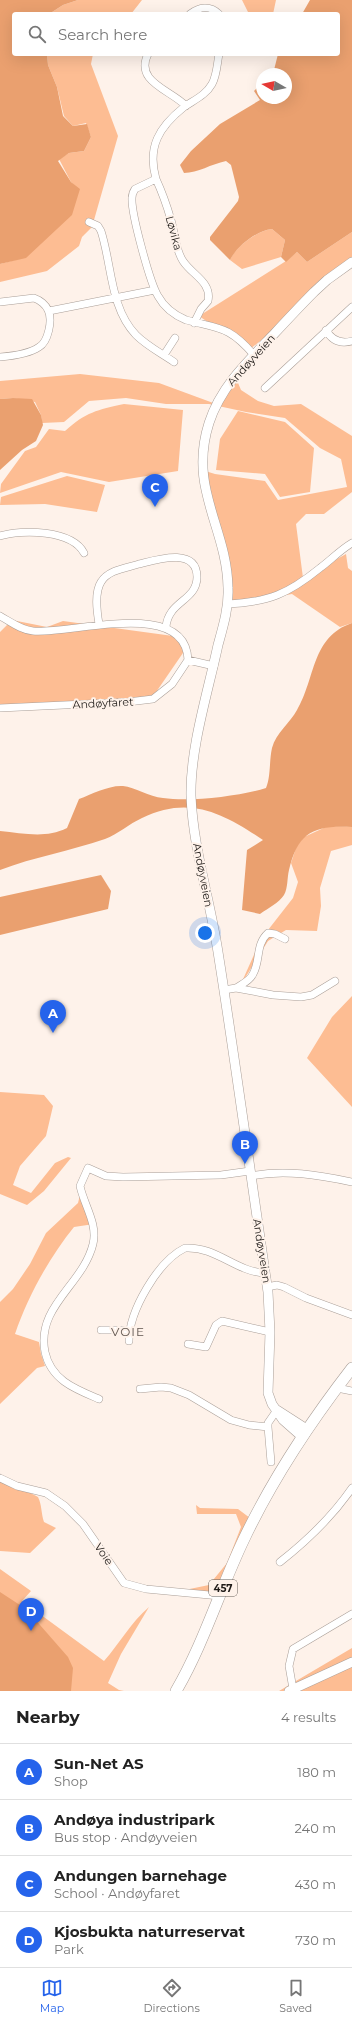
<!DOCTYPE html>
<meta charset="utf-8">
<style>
body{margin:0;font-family:Montserrat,sans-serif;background:#f2f2f2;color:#222}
.compass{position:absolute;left:256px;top:68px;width:36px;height:36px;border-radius:50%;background:#fff;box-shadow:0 4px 16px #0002;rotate:279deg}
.you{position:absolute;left:205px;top:933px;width:14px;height:14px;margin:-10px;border:3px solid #fff;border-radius:50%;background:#1a73e8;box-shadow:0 0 0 6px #1a73e833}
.badge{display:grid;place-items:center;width:26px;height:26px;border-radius:50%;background:#2563eb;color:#fff;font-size:13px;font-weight:700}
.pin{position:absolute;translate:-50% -33px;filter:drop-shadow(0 1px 2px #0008)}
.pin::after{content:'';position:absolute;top:21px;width:14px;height:12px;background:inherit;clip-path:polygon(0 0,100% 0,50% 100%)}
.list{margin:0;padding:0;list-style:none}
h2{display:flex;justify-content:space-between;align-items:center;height:52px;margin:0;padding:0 16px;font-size:17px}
h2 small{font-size:13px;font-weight:400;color:#767676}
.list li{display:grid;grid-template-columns:26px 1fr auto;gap:12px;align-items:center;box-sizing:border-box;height:56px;padding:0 16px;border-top:1px solid #e0e0e0}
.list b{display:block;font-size:15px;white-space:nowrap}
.list p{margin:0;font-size:13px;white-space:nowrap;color:#767676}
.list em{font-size:13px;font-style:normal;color:#767676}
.icon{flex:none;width:22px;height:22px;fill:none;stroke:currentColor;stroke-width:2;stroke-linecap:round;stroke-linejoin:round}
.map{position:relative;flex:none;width:352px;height:1691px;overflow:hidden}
.search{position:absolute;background:#fff;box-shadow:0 4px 16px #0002;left:12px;right:12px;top:12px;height:44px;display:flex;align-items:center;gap:10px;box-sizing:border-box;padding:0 14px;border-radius:4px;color:#767676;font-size:15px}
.sheet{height:276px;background:#fff}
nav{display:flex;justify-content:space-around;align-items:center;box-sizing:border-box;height:56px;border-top:1px solid #e0e0e0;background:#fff;font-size:11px;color:#767676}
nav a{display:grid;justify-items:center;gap:2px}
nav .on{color:#2563eb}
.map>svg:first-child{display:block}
</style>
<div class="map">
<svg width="352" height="1691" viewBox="0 0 352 1691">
<rect width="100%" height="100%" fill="#fef2ea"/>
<path fill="#fdbd93" d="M78 0H142L131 14H49L63 5Z
M242 0H276L273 14H249Z
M47 54H93L91 64 118 136 92 227 82 237 79 246 47 271 0 282V264L26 257 76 187 71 182 59 159 69 153 84 151 91 137 86 123 73 126 64 116 57 87 48 65Z
M272 229 285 240 281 257 242 269 230 260C236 246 257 231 272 229Z
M352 232V267L330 278 285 321 249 350 199 316 286 261 297 252 307 262Z
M233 371 241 390 258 401 274 406 301 404 352 436V492L324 514H306L296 524 303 578 346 554 348 568 352 571V623L340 627 292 594 228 605 229 585 202 470 215 474 265 481 278 500 347 487 341 459 320 448 285 418 246 412 209 404H166L126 398 89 401 64 422 42 423 41 415 35 402 13 398 0 399V381L80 374 159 383 216 404Z
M124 404 183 410 178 471 109 482 61 472 0 493 1 484 25 451 36 447 49 429 65 431C86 412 97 410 124 404Z
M238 411 285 422 314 448 310 492 280 497 265 474 216 470 220 439Z
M67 476 105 485 97 512 45 504 0 505 1 497Z
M12 620 47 627 63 621 173 636 183 645 185 650 152 698 0 708V632Z
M328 826 352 827V845L331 851 320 888 321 906 317 931 286 930 268 941 240 986 261 939 293 898 298 882 291 863 297 845 304 837Z
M352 996V1107L307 1058 332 1017Z
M0 1092 44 1095 53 1106 46 1136 20 1166 13 1185 31 1193 55 1163 68 1157 71 1158 44 1191 27 1205 0 1194Z
M82 1187 94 1224 74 1227C49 1258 28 1296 15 1334L39 1342 41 1354 45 1366 37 1368 0 1404V1302L13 1289 30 1264 46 1233 78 1203Z
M0 1477 38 1497C42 1505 41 1513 44 1522L56 1528 30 1553 0 1551Z
M196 1505 200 1508 238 1509 250 1518 220 1589 200 1596 170 1593 209 1585 227 1563 241 1527 236 1514H197Z
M0 1569 31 1591 22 1601 104 1661C120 1643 131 1622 149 1607L121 1654 108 1683 119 1690 124 1691H0Z
M352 1648V1691H279Z"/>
<path fill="#eaa06f" d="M0 0H78L63 5 49 14H14V54H47L48 65 57 87 63 116 73 126 87 124 91 137 84 151 69 153 58 161 71 182 80 189 72 215 26 258 0 264Z
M310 0H352V232L307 262 297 252 286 262 281 257 285 240 272 229C256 231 237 246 230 260L210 240V237L238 201 239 197 231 165 226 161C211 164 198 173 184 173L180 165 191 151 220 124 260 100 254 91 262 83V98H286V74H270L274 70 278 54H338V14H302Z
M13 398 32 399 41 415 43 425 36 441 22 450 0 470V399Z
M352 623V827C314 825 298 832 289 870 287 878 288 888 284 895 279 903 268 908 260 914L242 910 247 850 263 840C223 813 189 795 142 818 129 824 118 834 105 839 70 851 34 857 0 870V831C23 833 45 839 67 828L79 799C92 794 109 785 123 786 135 787 149 797 163 798 191 802 240 796 266 788 271 776 269 761 272 748 276 733 290 723 297 710 316 678 311 637 352 623Z
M101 875 111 891 108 909 0 935V897Z
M0 1592 26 1609 68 1657 73 1668 71 1691H0Z"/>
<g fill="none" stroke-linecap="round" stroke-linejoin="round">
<g stroke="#aa9f98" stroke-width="8">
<path id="minor" d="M190 14C199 7 210 5 219 14
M148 54C134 82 171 90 186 106
M156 179C147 147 159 127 184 107 194 100 206 95 212 84 217 75 217 64 219 54
M89 222 98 226 101 231C112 265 110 308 136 335 147 346 161 353 174 362
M0 302 34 298C40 300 46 305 48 310 53 320 48 342 39 347 29 354 12 356 0 357
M49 311 155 290
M194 323 201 309 208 301C212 282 192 275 183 261 175 249 175 233 171 220 167 206 162 192 156 179L135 189C133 192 132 194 132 198 131 213 150 283 158 296 164 307 174 315 186 320 220 329 229 326 254 355
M326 330C332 341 341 344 352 341
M164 355 175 338
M265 388 352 307
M0 536C22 529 72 530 84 553
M227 604C269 602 288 594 320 568 331 560 340 550 352 543
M0 616C11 622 21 630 33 631 70 635 186 597 188 660L214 666
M99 624C97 612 94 593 101 582 108 570 126 568 139 564 155 560 197 546 197 577 197 601 168 601 166 627
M0 708 128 702 153 699 172 684 188 660
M236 988C242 984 250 981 253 974 261 960 255 945 268 933L275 934 285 939
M224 990 236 988 273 995 301 997 312 995 335 981
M251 1176C284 1169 319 1175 352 1182
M267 1287 277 1285 284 1287 306 1298 352 1315
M101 1330H130
M129 1341C129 1311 158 1261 185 1248 216 1246 236 1272 265 1273
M188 1344 206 1347 216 1325 222 1321 270 1332
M338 1386 342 1389 352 1391
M140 1389 161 1387 171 1388 189 1395 231 1420 249 1425 268 1427V1423L277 1410
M99 1399C75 1389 51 1380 45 1352 36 1306 83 1285 93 1244 98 1224 84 1205 80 1186L88 1168 106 1176 123 1177 221 1175 250 1171
M268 1427 271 1462
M0 1478 17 1486 46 1493 65 1506 83 1524 124 1583 146 1589 220 1596
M280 1562C308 1540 332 1517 352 1488
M293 1689 289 1666 293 1649 352 1614"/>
</g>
<g stroke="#aa9f98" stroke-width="10">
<path id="tertiary" d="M277 1410 305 1428V1434L300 1435 283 1420 272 1404 268 1393 270 1332 268 1292C251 1179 236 1065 218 952 210 900 193 848 191 796 190 748 208 692 218 645 223 627 229 607 228 588 227 527 188 489 209 423 221 386 248 361 274 334 287 320 300 306 314 292L327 280 352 262
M289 1691 352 1662"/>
</g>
<g stroke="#aa9f98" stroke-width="12">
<path id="primary" d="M176 1691C204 1643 220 1589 244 1539 273 1478 311 1421 352 1368"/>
</g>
<use href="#minor" stroke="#fff" stroke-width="7"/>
<use href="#tertiary" stroke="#fff" stroke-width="9"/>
<use href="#primary" stroke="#fff" stroke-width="11"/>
</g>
<g text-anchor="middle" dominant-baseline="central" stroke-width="4" stroke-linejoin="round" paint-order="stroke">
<rect fill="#fef2ea" stroke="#625c57" stroke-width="1" x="209" y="1580" width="28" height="16" rx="3"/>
<g font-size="10" font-weight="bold" fill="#1f1b18">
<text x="223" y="1588">457</text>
</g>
<g font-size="11" fill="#1f1b18" stroke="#fef2ea">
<text transform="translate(174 233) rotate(75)">Løvika</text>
<text transform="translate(251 360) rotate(-48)">Andøyveien</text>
<text transform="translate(103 703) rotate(-3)">Andøyfaret</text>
<text transform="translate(203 875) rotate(79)">Andøyveien</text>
<text transform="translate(262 1251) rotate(81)">Andøyveien</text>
<text transform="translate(104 1554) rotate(56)">Voie</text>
</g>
<g font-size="12" letter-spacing="1" fill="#5f554e" stroke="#fef2ea">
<text x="128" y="1331">VOIE</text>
</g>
</g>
</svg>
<svg class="compass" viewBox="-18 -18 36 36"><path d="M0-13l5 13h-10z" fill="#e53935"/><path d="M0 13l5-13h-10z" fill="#767676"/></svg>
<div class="you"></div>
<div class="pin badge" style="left:53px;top:1033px">A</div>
<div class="pin badge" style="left:245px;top:1164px">B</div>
<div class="pin badge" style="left:155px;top:507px">C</div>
<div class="pin badge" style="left:31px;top:1631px">D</div>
<div class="search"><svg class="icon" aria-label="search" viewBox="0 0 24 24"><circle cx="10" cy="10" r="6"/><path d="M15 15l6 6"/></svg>Search here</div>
</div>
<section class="sheet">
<h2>Nearby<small>4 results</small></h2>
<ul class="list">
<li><span class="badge">A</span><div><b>Sun-Net AS</b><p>Shop</p></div><em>180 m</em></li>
<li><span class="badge">B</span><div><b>Andøya industripark</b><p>Bus stop · Andøyveien</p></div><em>240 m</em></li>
<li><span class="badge">C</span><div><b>Andungen barnehage</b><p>School · Andøyfaret</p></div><em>430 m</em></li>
<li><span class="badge">D</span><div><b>Kjosbukta naturreservat</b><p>Park</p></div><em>730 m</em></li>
</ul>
</section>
<nav>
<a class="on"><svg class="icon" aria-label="map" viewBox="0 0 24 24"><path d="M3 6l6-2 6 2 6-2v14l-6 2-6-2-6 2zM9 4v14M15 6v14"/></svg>Map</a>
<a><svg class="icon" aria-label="directions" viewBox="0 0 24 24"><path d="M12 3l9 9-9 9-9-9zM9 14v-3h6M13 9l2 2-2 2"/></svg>Directions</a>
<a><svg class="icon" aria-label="saved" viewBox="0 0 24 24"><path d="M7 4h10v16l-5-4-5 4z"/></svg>Saved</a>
</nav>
